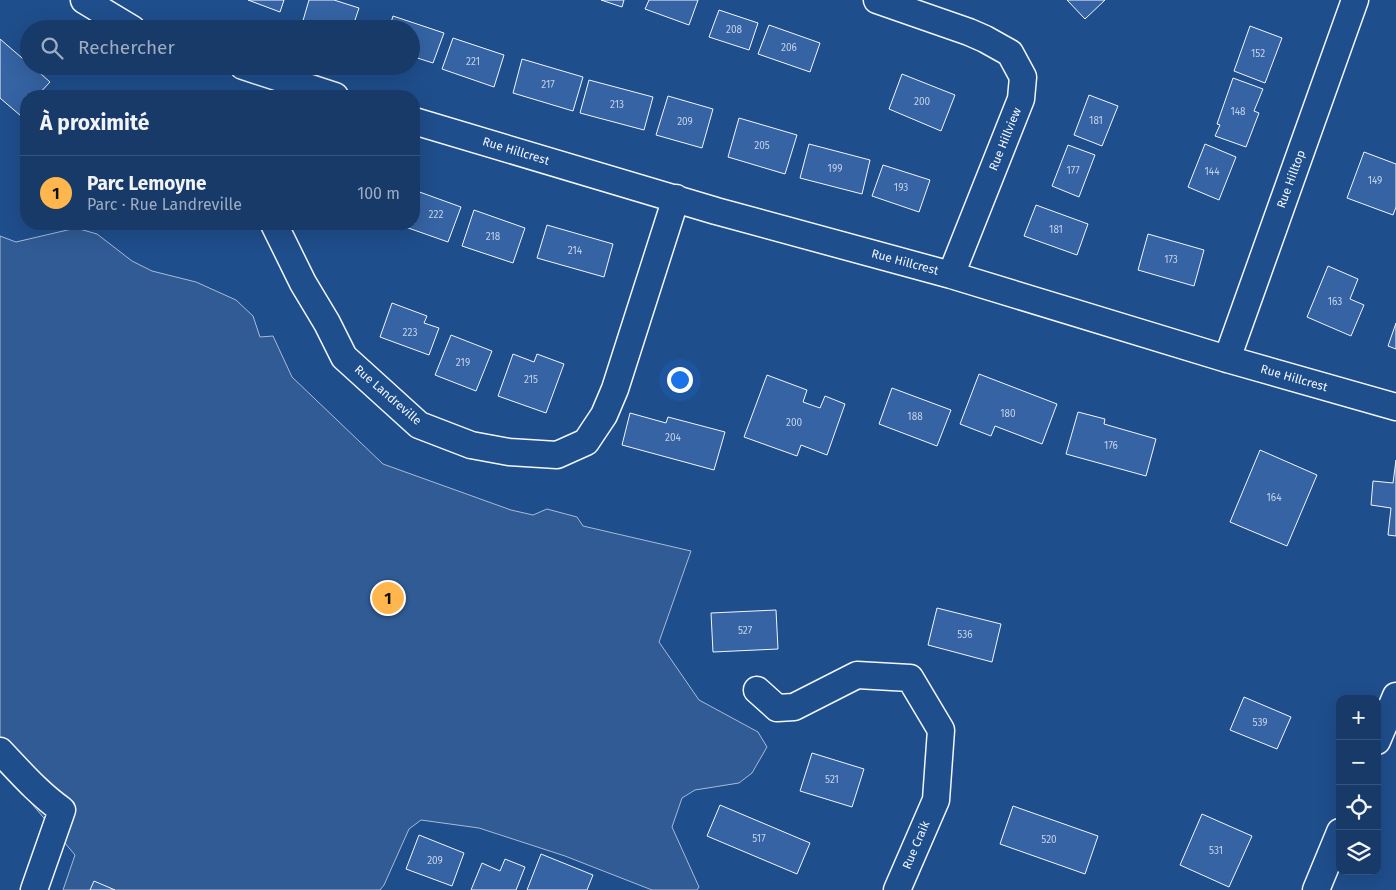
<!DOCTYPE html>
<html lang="fr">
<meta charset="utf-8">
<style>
body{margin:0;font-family:"Fira Sans",sans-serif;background:#244571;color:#f1f3f6}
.controls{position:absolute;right:15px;bottom:15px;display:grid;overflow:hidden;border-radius:10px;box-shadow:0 5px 20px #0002}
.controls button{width:45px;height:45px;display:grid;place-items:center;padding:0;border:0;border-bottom:1px solid #36547d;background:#173a69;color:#f1f3f6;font:25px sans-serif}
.you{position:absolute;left:679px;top:379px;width:18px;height:18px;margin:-12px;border:4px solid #fff;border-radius:50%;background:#1a73e8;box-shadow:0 0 0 8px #1a73e833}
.badge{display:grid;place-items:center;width:32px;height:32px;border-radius:50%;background:#ffb74d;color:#111;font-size:16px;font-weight:700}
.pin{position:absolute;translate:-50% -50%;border:2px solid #fff;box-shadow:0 1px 5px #0006}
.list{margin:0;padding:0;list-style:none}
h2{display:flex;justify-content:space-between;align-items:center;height:65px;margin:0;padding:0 20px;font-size:21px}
h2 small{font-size:16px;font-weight:400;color:#9eadc0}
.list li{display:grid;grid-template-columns:32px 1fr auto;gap:15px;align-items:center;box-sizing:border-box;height:75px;padding:0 20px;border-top:1px solid #36547d}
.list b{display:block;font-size:19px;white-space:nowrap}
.list p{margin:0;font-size:16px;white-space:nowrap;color:#9eadc0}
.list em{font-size:16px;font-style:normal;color:#9eadc0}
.icon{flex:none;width:28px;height:28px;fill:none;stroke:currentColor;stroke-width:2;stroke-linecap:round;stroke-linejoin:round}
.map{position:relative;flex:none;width:1396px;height:890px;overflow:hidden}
.search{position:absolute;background:#173a69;box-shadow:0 5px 20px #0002;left:20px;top:20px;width:400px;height:55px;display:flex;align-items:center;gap:12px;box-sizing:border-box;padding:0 18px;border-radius:28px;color:#9eadc0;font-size:19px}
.panel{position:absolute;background:#173a69;box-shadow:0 5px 20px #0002;left:20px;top:90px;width:400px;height:140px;border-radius:20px}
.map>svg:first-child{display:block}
</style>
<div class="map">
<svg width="1396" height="890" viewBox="0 0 1396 890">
<rect width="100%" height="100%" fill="#1f4e8c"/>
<path fill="#305b95" stroke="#a8bbd7" d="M76 228 97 234 132 261 152 271 196 282 236 300 253 316 260 337 273 336 292 377 383 464 511 510 533 515 547 509 577 517 583 526 691 551 659 642 699 700 758 732 767 747 752 773 739 783 695 790 682 798 672 827 699 887 697 890H652L565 856 479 828 421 820 409 829 384 885 380 890H63L75 855 0 766V236L16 242Z"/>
<path fill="#3563a3" stroke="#f2f6ff" d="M248 0H284L280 12Z
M309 0H334L359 8 352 29H315L302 24Z
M601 0H624L622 7Z
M649 0H698L689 25 645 9Z
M1067 0H1105L1085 19Z
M719 10 758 23 749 50 709 37Z
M393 16 444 33 433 63 411 56V29H389Z
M769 25 820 43 810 72 758 54Z
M1250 26 1282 38 1265 83 1234 71Z
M453 38 504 55 494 87 442 69Z
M0 39 29 64V66H32L50 82 37 96H26V109L21 116 0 98Z
M522 59 583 77 573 111 513 93Z
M902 74 955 95 941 131 889 109Z
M1233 78 1263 89 1254 111 1259 113 1246 147 1215 136 1220 125 1217 124Z
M589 80 653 97 644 130 580 113Z
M1089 95 1118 106 1102 146 1074 135Z
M668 96 713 109 702 148 656 135Z
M739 118 797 135 785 174 728 157Z
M809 144 870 160 862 194 800 178Z
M1205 144 1236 157 1219 200 1188 187Z
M1068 145 1095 155 1079 197 1052 186Z
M1364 152 1396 164V207L1393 215 1347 198Z
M883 165 930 180 919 212 872 196Z
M414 190 461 207 448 242 397 224H414Z
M1036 205 1088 224 1077 255 1024 236Z
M474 210 525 228 513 263 462 246Z
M547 225 613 244 604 277 537 258Z
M1148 234 1204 250 1194 286 1138 270Z
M1328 266 1358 279 1350 299 1364 305 1351 336 1307 317Z
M392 303 427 316 424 323 439 328 429 355 380 337Z
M1396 323V349L1388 346Z
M451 335 492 351 476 391 435 375Z
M513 354 534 362 537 354 564 364 546 413 498 396Z
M979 374 1057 404 1042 444 995 426 991 436 960 424Z
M767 375 807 390 803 402 820 408 825 396 845 404 827 455 801 445 797 456 744 437Z
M892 388 951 410 937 446 879 424Z
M1078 412 1105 419 1104 424 1156 439 1146 476 1066 454Z
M630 413 666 423 668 417 725 432 714 470 622 445Z
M1260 450 1317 475 1287 546 1230 522Z
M1396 460V536L1388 535 1391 508 1371 505 1373 481 1393 483Z
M937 608 1001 624 992 662 928 645Z
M776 610 778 649 713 652 711 613Z
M1244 697 1291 717 1277 749 1230 730Z
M812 753 864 769 852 807 800 791Z
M720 805 810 843 797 874 707 836Z
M1013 806 1098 836 1085 874 1000 844Z
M1202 814 1252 836 1229 887 1180 865Z
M419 835 464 853 452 886 406 869Z
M541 854 593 875 587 890H527Z
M505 859 525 867 516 890H471L482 863 500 871Z
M94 881 115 890H90Z"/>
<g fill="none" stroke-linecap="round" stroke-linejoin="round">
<g stroke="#f2f6ff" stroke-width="29">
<path id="minor" d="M84 0 132 29
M877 0 969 32 985 39 1010 53 1023 77 1021 99 951 275
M243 66 335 96
M414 121 716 211 951 275 1227 359 1396 407
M274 224 303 283 327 323 344 357 419 425 471 445 509 452 557 455 586 442 604 415 615 389 676 198
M1227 359 1355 0
M757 690 777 708 794 707 857 675 910 678 941 730 936 800 897 890
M1377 741 1396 696
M0 751C20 772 38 793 62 810L34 890
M1316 890 1340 832"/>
</g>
<use href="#minor" stroke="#1f4e8c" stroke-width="26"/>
</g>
<g text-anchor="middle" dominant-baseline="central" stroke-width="4" stroke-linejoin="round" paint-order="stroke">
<g font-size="10" fill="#c3d1e8">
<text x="734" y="30">208</text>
<text x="789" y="48">206</text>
<text x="1258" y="54">152</text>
<text x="473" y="62">221</text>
<text x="548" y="85">217</text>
<text x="922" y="102">200</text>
<text x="617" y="105">213</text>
<text x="1238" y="112">148</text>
<text x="1096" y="121">181</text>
<text x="685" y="122">209</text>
<text x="762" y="146">205</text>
<text x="835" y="169">199</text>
<text x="1073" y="171">177</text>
<text x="1212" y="172">144</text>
<text x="1375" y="181">149</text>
<text x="901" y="188">193</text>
<text x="436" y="215">222</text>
<text x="1056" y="230">181</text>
<text x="493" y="237">218</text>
<text x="575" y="251">214</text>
<text x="1171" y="260">173</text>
<text x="1335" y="302">163</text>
<text x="410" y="333">223</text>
<text x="463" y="363">219</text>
<text x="531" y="380">215</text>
<text x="1008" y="414">180</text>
<text x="915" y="417">188</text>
<text x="794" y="423">200</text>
<text x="673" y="438">204</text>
<text x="1111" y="446">176</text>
<text x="1274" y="498">164</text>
<text x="745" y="631">527</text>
<text x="965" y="635">536</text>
<text x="1260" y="723">539</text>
<text x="832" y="780">521</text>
<text x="759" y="839">517</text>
<text x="1049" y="840">520</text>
<text x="1216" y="851">531</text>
<text x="435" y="861">209</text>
</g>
<g font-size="12" fill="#f2f6ff" stroke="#1f4e8c">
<text transform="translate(1005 139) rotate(-68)">Rue Hillview</text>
<text transform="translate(516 151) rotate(17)">Rue Hillcrest</text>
<text transform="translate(1291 179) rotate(-70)">Rue Hilltop</text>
<text transform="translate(905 262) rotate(15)">Rue Hillcrest</text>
<text transform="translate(1294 378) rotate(16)">Rue Hillcrest</text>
<text transform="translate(388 395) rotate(41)">Rue Landreville</text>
<text transform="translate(916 845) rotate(-67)">Rue Craik</text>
</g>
</g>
</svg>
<div class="controls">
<button>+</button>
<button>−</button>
<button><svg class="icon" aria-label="locate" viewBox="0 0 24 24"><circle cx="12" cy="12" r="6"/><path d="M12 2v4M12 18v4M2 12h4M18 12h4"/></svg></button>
<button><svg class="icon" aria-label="layers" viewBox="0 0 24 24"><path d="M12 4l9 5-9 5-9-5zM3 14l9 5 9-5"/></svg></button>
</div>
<div class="you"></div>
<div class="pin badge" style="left:388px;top:598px">1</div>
<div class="search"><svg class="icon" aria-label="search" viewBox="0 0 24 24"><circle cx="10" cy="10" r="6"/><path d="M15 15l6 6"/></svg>Rechercher</div>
<section class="panel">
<h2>À proximité<small></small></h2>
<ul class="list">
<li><span class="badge">1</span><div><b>Parc Lemoyne</b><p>Parc · Rue Landreville</p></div><em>100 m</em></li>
</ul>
</section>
</div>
